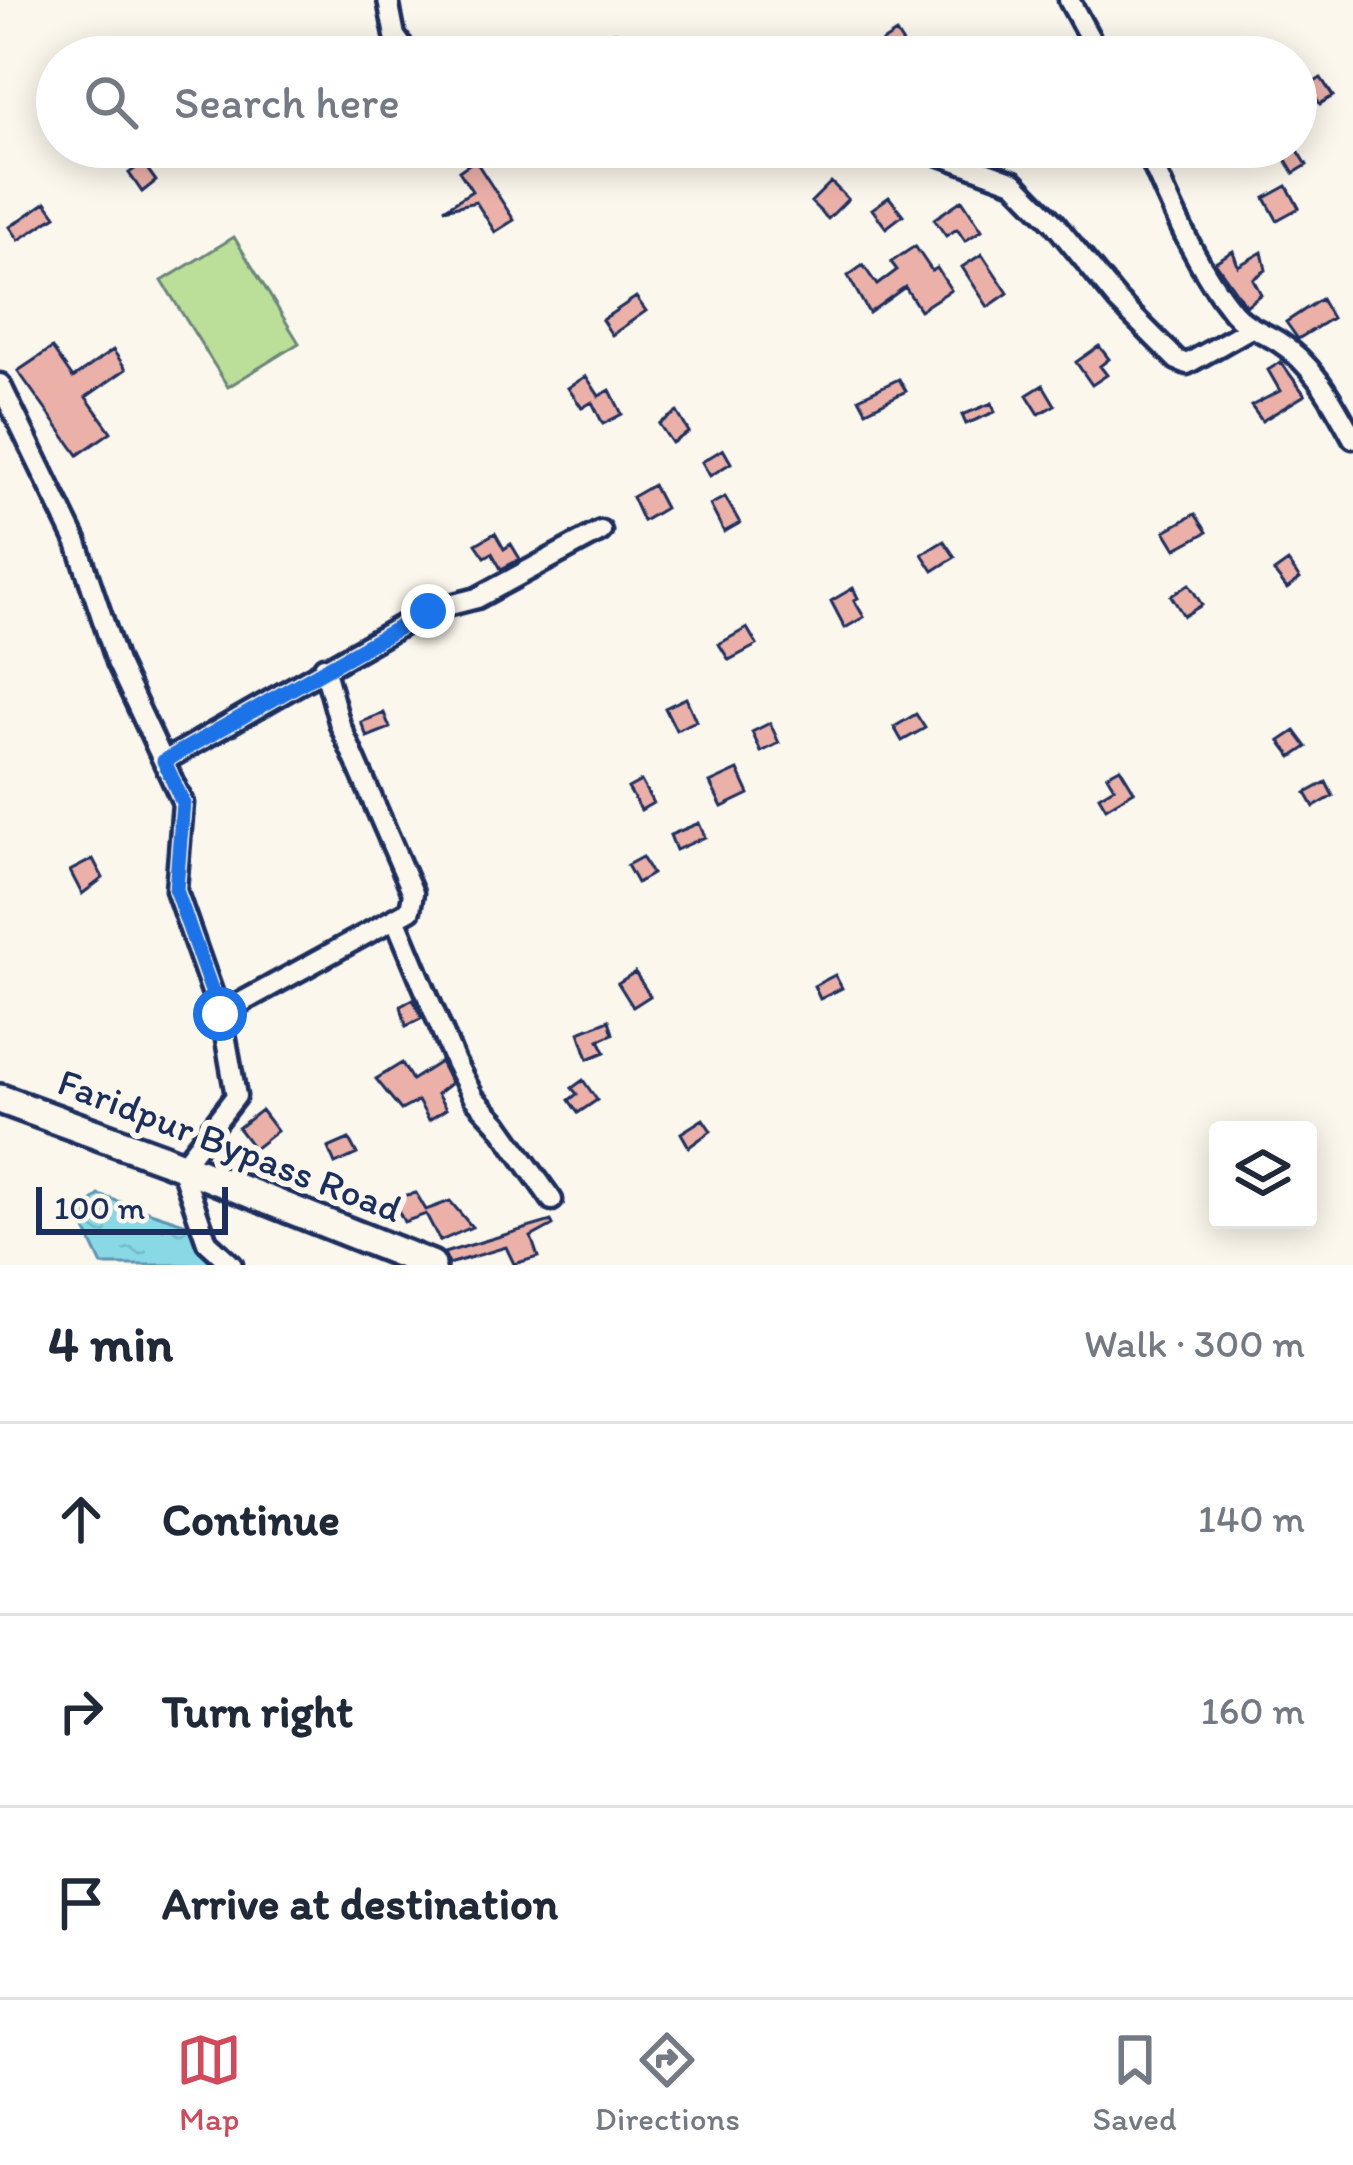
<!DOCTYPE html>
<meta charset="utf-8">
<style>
body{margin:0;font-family:Itim,sans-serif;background:#f6f6f7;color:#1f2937}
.controls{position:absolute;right:36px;bottom:36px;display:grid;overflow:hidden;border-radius:12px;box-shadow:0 6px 30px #0003}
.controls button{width:108px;height:108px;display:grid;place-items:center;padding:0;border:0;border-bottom:3px solid #e0e1e3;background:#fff;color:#1f2937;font:60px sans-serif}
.scale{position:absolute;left:36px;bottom:30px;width:192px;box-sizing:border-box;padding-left:12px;border:6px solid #1b2f5e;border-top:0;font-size:33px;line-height:42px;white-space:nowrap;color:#1b2f5e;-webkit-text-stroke:9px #fbf7ec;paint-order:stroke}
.stop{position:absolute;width:36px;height:36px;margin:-27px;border:9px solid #1a73e8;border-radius:50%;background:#fff}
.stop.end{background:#1a73e8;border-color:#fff;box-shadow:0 3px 12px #0008}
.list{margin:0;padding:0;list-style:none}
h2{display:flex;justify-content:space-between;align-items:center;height:156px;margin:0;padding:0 48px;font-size:51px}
h2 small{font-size:39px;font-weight:400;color:#747a83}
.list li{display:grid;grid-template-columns:78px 1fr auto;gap:36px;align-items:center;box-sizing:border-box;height:192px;padding:0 48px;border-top:3px solid #e0e1e3}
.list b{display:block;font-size:45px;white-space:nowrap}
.list em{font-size:39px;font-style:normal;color:#747a83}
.icon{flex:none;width:66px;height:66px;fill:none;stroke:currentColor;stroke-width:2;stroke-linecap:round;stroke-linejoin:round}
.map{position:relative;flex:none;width:1353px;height:1265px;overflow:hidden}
.search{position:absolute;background:#fff;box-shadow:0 6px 30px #0003;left:36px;right:36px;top:36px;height:132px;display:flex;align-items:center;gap:30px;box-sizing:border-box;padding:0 42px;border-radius:66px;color:#747a83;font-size:45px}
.sheet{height:732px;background:#fff}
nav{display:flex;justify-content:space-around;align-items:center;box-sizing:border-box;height:168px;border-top:3px solid #e0e1e3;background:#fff;font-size:33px;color:#747a83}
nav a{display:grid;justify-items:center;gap:6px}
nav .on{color:#d1495b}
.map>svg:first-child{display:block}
</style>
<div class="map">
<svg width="1353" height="1265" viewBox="0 0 1353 1265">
<defs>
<pattern id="water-ripples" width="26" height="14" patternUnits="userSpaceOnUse" patternTransform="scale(3)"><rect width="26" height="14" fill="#89d8e6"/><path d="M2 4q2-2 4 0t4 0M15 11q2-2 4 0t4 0" fill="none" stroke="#76bac8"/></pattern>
</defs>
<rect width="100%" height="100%" fill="#fbf7ec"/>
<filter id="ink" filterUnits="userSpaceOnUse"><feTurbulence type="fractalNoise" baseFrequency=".00833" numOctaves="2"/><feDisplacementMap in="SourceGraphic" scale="24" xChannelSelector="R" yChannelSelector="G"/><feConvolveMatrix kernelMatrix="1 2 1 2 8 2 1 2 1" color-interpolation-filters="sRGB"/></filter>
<g filter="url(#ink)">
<path fill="#bbde98" stroke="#6b867b" stroke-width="3" d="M234 237 299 343 228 387 162 281Z"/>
<path fill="url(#water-ripples)" stroke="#5d94b0" stroke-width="3" d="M99 1195 190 1225 215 1265H102L78 1214Z"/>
<path fill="#ebb0a8" stroke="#1b2f5e" stroke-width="3" d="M896 33 909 53 902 57H890L881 43Z
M1321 78 1333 96 1320 104 1308 86Z
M1278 147H1296L1307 165 1294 173Z
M475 160 514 220 495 232 476 202 444 209 472 191 459 171Z
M143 163 156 181 142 192 129 173Z
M831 182 848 199 828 219 811 202Z
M1287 186 1299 208 1277 220 1265 198Z
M889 197 903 215 886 228 872 209Z
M962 200 982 230 965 241 957 229 946 236 934 219Z
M46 202 56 216 19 240 10 227Z
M915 246 932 271 937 268 951 290 920 310 905 287 869 313 848 276 863 265 877 285 897 270 891 262Z
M1233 251 1238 266 1262 252 1266 270 1253 279 1261 294 1246 306 1215 262Z
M982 254 1008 293 988 307 962 267Z
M636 297 646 311 612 335 602 320Z
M1321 299 1332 318 1298 339 1286 322Z
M1099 346 1109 359 1100 366 1107 375 1092 385 1076 362Z
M52 348 73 378 113 350 126 369 86 397 111 432 78 455 18 371Z
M1281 362 1305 395 1262 421 1251 406 1280 391 1268 370Z
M586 376 599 396 610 390 622 414 603 424 592 402 582 408 568 388Z
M899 379 906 391 866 411 859 398Z
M1043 385 1055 405 1039 414 1027 395Z
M992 403 995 412 966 424 962 415Z
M677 412 689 432 672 443 659 424Z
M723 449 731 463 710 476 702 462Z
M653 485 665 508 643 521 632 497Z
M725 497 740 523 724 532 710 505Z
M1195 514 1207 532 1176 549 1165 531Z
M495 533 504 549 511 544 520 559 501 569 492 553 485 557 476 544Z
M944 541 955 557 933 571 922 554Z
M1288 562 1300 579 1287 589 1274 572Z
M1189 584 1202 605 1184 616 1171 596Z
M853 588 858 598 854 600 864 617 845 628 831 601Z
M747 628 757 645 729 660 719 644Z
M686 698 696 721 676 730 665 708Z
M384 713 390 728 367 737 361 722Z
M916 714 925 728 902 741 894 727Z
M770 723 779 743 761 752 752 732Z
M1295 731 1307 747 1292 757 1280 741Z
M1120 768 1134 791 1106 808 1099 796 1114 787 1107 775Z
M738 770 749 794 722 807 710 783Z
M641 781 653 803 641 810 628 788Z
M1326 782 1333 796 1314 807 1306 793Z
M699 823 705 837 676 850 670 835Z
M642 857 652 874 637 883 627 865Z
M93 859 103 878 82 894 70 871Z
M635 972 650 996 633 1007 618 983Z
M835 975 842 988 820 999 814 986Z
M413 999 422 1018 406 1026 401 1006Z
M609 1020 613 1034 599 1040 605 1052 588 1059 579 1032Z
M440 1062 451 1083 437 1094 446 1109 429 1120 418 1101 401 1110 376 1079 402 1063 412 1080Z
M583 1080 597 1100 578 1113 569 1100 577 1094 572 1088Z
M261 1110 277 1131 254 1149 238 1128Z
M703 1119 711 1131 689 1147 681 1133Z
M349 1139 357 1154 335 1164 328 1148Z
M416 1193 426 1210 450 1201 472 1227 440 1241 426 1214 404 1222 394 1202 398 1201 396 1197Z
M551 1221 553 1225 531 1237 538 1257 514 1264 506 1247 449 1264 444 1253Z"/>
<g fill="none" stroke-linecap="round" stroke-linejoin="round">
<g stroke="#1b2f5e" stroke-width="27">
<path id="minor" d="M388 0 395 36 410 57
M1069 0 1100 57
M589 57 615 44 648 57
M919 147 1014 182 1054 223 1118 301 1177 360 1187 364 1249 329
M1145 147C1171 204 1193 263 1233 312 1247 328 1262 331 1279 342 1314 364 1334 404 1353 438
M0 384 77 543 117 662 183 803 176 890 223 1023 236 1096 181 1167 207 1242 232 1265
M164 761 427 611 477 598 601 531
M395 918 455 1062 474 1098 498 1124 552 1200
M220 1014 410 910 413 893 340 725 324 667"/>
</g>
<g stroke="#1b2f5e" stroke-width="36">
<path id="highway" d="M0 1099 164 1159 431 1265"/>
</g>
<use href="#minor" stroke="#fbf7ec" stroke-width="18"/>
<use href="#highway" stroke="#fbf7ec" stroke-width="27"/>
</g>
</g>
<g fill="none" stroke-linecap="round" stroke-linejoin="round" filter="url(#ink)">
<path stroke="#1a73e8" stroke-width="15" d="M220 1014 176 890 183 803 164 761 428 611"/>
</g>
<g text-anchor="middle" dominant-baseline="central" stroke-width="12" stroke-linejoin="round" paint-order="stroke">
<g font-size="39" fill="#1b2f5e" stroke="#fbf7ec">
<text transform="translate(230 1145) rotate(21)">Faridpur Bypass Road</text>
</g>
</g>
</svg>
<div class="controls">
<button><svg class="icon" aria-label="layers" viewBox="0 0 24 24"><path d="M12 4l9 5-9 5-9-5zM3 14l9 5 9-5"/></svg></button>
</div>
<div class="scale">100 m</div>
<div class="stop" style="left:220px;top:1014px"></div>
<div class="stop end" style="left:428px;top:611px"></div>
<div class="search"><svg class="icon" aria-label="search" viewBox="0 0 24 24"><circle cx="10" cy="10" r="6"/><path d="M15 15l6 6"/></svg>Search here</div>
</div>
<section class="sheet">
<h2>4 min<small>Walk · 300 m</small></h2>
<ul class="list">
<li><svg class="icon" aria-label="ahead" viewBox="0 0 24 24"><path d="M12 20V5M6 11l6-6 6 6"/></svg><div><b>Continue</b></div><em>140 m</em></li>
<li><svg class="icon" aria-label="right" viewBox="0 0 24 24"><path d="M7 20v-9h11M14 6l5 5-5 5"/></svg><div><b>Turn right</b></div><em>160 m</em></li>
<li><svg class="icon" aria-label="arrive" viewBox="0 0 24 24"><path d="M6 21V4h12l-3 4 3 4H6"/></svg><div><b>Arrive at destination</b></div></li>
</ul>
</section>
<nav>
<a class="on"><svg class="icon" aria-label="map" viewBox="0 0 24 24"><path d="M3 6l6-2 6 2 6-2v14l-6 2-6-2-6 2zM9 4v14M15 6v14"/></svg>Map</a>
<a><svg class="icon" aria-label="directions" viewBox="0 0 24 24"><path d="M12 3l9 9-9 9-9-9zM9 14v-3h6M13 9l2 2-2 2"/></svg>Directions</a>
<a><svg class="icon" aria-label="saved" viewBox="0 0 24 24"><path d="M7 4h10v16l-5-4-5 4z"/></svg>Saved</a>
</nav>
